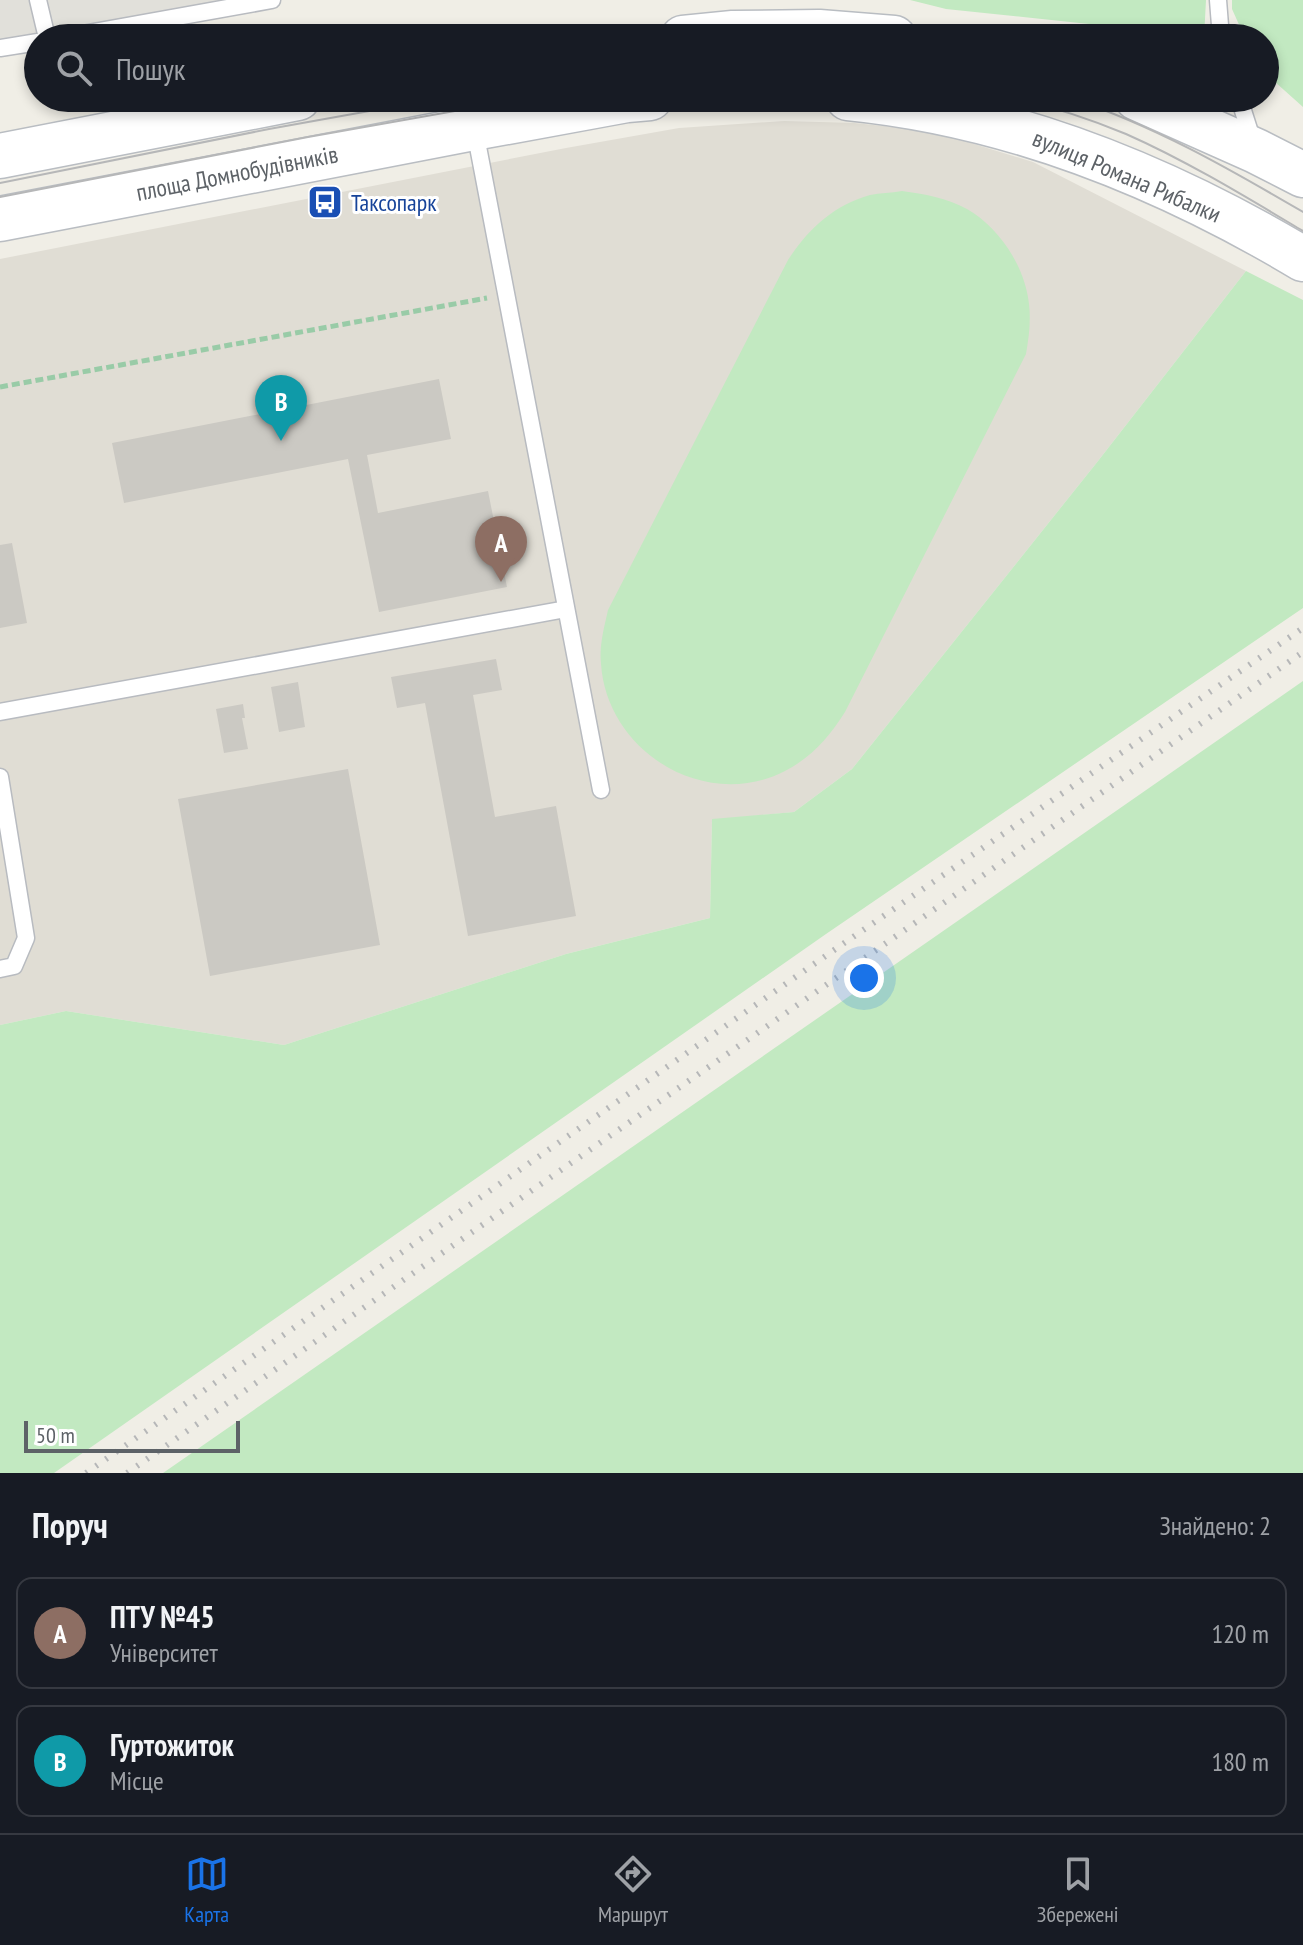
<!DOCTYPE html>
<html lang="uk">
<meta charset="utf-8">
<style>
body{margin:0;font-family:"PT Sans Narrow",sans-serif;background:#242831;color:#f1f3f6}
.scale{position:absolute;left:24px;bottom:20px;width:216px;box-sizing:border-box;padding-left:8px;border:4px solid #5d6267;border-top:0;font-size:22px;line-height:28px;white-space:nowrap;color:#5d6267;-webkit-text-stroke:6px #fff;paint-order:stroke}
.you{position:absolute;left:864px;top:978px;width:28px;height:28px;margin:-20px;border:6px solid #fff;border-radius:50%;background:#1a73e8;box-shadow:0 0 0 12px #1a73e833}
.badge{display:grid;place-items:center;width:52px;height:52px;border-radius:50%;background:#1a73e8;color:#fff;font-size:26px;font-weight:700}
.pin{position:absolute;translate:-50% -66px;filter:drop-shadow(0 2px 4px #0008)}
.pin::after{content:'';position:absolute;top:42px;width:28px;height:24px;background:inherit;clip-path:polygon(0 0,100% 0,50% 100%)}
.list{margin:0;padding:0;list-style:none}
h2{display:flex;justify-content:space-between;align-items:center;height:104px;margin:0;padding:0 32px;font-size:34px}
h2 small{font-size:26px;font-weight:400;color:#9ea1a6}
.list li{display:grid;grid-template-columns:52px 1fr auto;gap:24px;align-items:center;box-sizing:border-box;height:112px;margin:0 16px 16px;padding:0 16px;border:2px solid #363941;border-radius:16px}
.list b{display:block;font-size:30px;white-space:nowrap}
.list p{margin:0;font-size:26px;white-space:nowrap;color:#9ea1a6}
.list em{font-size:26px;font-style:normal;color:#9ea1a6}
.icon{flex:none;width:44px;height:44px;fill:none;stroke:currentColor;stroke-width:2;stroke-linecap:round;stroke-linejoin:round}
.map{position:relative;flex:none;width:1303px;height:1473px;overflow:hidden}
.search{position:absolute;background:#171b24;box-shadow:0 4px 12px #0003;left:24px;right:24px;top:24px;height:88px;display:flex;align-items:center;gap:20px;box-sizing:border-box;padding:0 28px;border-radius:44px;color:#9ea1a6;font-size:30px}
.sheet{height:360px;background:#171b24}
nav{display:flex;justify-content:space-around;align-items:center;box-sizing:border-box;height:112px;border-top:2px solid #363941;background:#171b24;font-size:22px;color:#9ea1a6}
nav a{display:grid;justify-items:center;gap:4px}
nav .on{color:#1a73e8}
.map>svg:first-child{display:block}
</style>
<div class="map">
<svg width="1303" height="1473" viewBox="0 0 1303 1473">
<rect width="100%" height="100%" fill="#f0eee6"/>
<path fill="#e1e0da" d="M0 0H272L0 48Z"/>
<path fill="#e0ddd4" d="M784 121 854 123 932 131 1033 162 1246 271 1098 461 852 769 794 812 712 820 710 918 566 954 284 1045 66 1011 0 1025V259L566 148 679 128Z"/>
<path fill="#c2e9c1" d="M910 0H1206L1204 38H1125L1089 24 946 9Z
M1232 0H1303V107L1265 73V38H1245L1232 9Z
M902 191C924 194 947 198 967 209 1000 228 1025 267 1029 304 1031 321 1029 337 1026 354L845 712C829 737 812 757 785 771 705 812 607 752 601 664 599 646 604 628 608 610L788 260C808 229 834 205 870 195 880 193 891 193 902 191Z
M1246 271 1303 300V608L826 934 54 1473H0V1025L66 1011 284 1045 566 954 710 918 712 819 794 812 852 769 1098 461Z
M1303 681V1473H163Z"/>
<path fill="#cbc9c3" d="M439 379 451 439 367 455 378 513 488 491 507 587 379 612 348 459 124 503 112 443Z
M12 543 27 623 0 628V545Z
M496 659 502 690 473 695 495 817 556 806 576 916 468 936 425 703 397 708 391 677Z
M298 682 305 727 279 732 271 687Z
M243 704 245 718H242L248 749 224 753 216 709Z
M348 769 380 945 210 976 178 799Z"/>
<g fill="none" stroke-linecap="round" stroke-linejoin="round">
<g stroke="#b8bbc0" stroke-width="19">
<path id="service" d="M38 0 47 38
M1218 0 1221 38
M60 38 272 0
M0 48 38 42
M1239 98 1253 142
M475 131 601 790
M0 712 566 609
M0 777 26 938 14 966 0 969"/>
</g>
<g stroke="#b9bdc2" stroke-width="47">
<path id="secondary" d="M683 38 733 33 819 32 894 38
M848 98C1010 114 1164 176 1303 259
M1137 98 1256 151 1303 175
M0 156 298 98
M0 219 474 128 627 100 650 98"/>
</g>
<path stroke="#99cba7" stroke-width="5" stroke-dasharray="8 4" stroke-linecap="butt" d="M0 387 487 298"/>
<use href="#service" stroke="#fff" stroke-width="16"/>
<use href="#secondary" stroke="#fff" stroke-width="44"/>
<path stroke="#b6b7b8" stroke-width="2" d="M1015 98C1053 107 1090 119 1126 134 1187 161 1246 197 1303 231
M1070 98C1153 125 1228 168 1303 212
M0 183 269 129 442 98
M0 197 308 137 529 98"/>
<path stroke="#b6b7b8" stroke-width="6" stroke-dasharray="2 10" stroke-linecap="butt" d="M86 1473 837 948 1303 628
M127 1473 1303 652"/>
</g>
<defs>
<g id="bus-square" transform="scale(1.8)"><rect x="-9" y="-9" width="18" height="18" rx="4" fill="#1a4fb4" stroke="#fff"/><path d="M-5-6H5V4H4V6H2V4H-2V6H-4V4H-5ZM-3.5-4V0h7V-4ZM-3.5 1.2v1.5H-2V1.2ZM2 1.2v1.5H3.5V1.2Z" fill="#fff"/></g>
</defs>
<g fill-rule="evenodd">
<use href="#bus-square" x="325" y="202"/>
</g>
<g text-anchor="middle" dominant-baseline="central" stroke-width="6" stroke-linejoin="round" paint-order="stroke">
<g font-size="24" fill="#5d6267" stroke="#fff">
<text transform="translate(237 173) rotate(-11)">площа Домнобудівників</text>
<text transform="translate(1127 176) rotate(23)">вулиця Романа Рибалки</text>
</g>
<g font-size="24" fill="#164399" stroke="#fff" text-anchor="start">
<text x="351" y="202">Таксопарк</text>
</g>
</g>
</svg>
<div class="scale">50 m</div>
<div class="you"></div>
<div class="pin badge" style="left:501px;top:582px;background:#8d6e63">A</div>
<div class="pin badge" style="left:281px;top:441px;background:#0f9aa8">B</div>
<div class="search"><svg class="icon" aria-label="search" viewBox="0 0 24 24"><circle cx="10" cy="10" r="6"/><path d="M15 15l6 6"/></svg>Пошук</div>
</div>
<section class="sheet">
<h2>Поруч<small>Знайдено: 2</small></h2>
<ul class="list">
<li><span class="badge" style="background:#8d6e63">A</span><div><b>ПТУ №45</b><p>Університет</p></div><em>120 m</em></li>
<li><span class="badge" style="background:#0f9aa8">B</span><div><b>Гуртожиток</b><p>Місце</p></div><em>180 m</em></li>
</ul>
</section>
<nav>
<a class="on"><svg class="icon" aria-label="map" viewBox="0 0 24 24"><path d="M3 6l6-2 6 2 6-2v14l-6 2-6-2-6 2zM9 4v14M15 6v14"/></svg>Карта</a>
<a><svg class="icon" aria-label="directions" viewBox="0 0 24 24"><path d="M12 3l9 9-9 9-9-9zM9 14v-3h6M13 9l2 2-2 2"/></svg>Маршрут</a>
<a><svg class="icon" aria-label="saved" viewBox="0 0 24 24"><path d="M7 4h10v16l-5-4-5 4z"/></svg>Збережені</a>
</nav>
